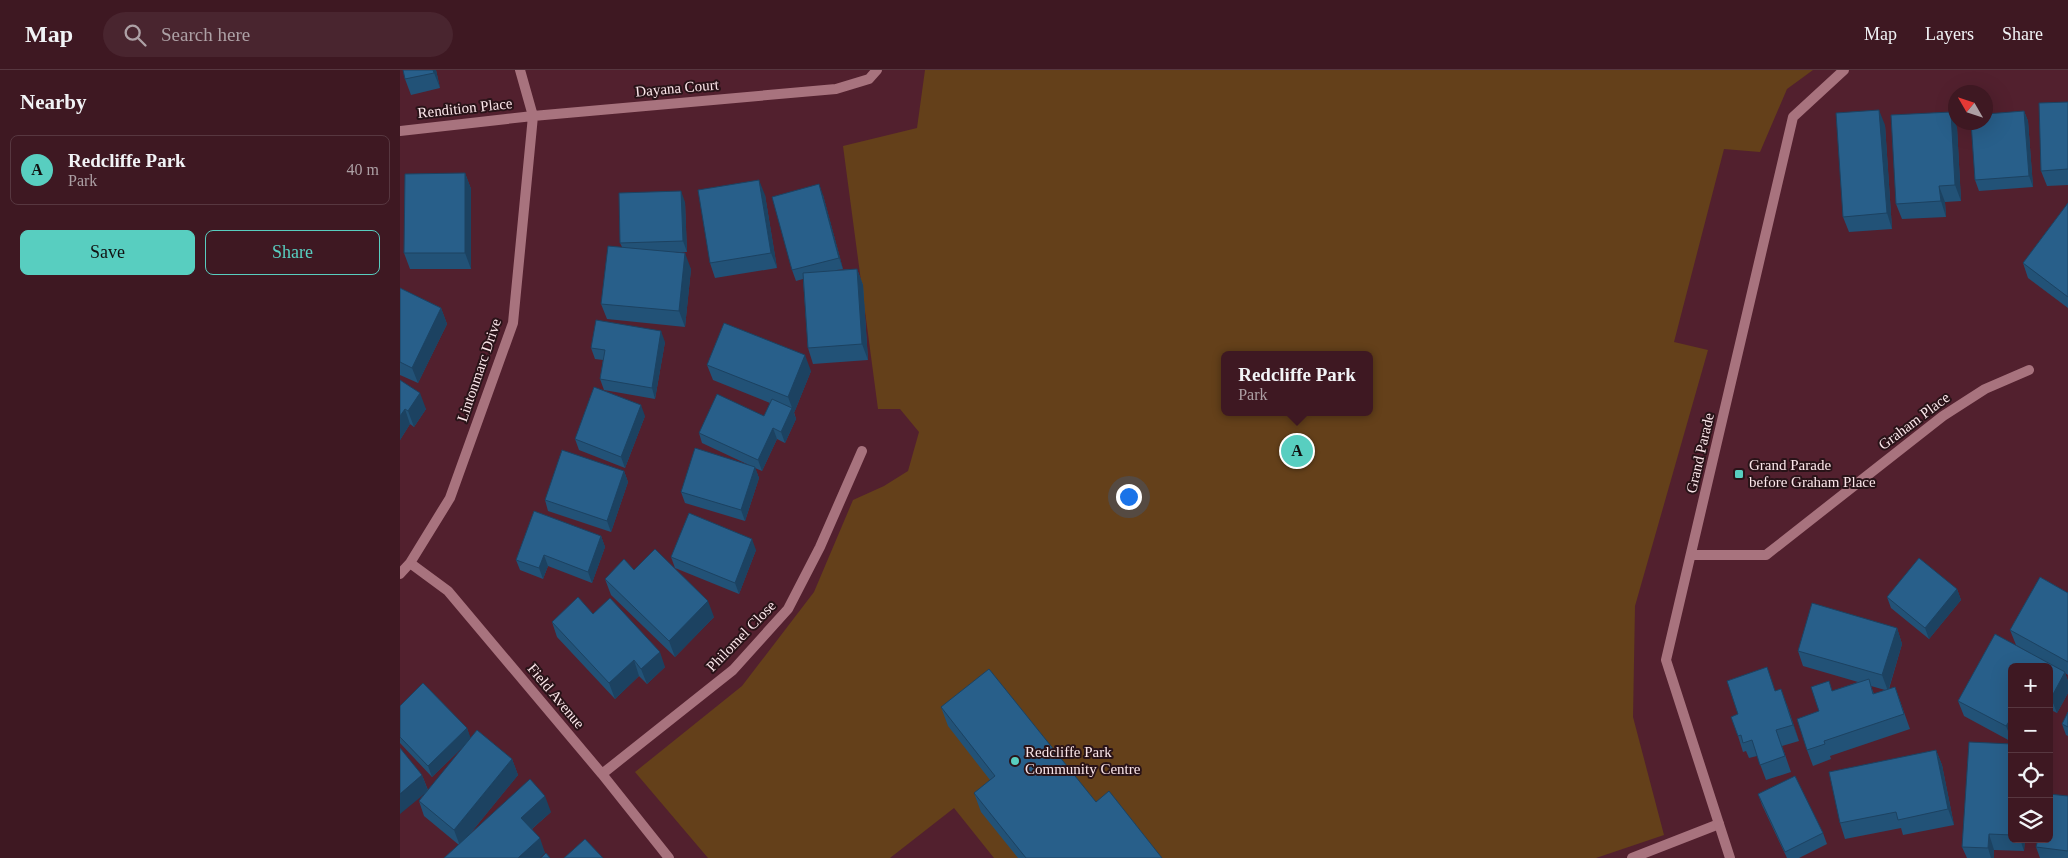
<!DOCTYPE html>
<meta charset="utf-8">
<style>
body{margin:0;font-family:"Times New Roman",serif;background:#49252f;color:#f1f3f6}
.controls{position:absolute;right:15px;bottom:15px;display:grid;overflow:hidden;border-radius:8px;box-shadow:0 5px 20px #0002}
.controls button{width:45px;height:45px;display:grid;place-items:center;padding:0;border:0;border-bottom:1px solid #573740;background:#3e1822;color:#f1f3f6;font:25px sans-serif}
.compass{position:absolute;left:1548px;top:15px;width:45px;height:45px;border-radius:50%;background:#3e1822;box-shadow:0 5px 20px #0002;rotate:309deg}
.you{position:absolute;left:728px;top:426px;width:18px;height:18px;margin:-12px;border:4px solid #fff;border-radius:50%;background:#1a73e8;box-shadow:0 0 0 8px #1a73e833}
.badge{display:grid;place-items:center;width:32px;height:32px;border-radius:50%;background:#58cec0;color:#111;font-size:16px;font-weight:700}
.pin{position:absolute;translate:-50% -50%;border:2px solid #fff;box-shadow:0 1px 5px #0006}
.popup{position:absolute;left:821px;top:281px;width:152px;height:65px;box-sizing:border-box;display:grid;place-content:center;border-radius:8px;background:#3e1822;filter:drop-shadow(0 1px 4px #0005);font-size:16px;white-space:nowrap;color:#ada0a5}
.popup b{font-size:19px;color:#f1f3f6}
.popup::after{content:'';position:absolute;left:50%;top:100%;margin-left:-10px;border:10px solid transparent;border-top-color:#3e1822}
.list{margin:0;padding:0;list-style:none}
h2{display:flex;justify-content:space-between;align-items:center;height:65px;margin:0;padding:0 20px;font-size:21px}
h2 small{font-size:16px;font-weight:400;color:#ada0a5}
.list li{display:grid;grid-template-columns:32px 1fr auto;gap:15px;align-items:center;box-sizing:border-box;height:70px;margin:0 10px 10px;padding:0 10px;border:1px solid #573740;border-radius:8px}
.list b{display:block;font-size:19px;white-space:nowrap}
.list p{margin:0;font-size:16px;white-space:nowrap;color:#ada0a5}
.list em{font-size:16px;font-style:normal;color:#ada0a5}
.actions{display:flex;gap:10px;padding:15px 20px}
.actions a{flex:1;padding:11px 0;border:1px solid #58cec0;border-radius:8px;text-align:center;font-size:18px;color:#58cec0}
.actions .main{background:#58cec0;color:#111}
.icon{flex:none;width:28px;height:28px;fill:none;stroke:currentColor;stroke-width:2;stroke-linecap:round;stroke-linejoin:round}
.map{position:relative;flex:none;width:1668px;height:788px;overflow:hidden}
header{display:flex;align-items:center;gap:30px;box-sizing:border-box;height:70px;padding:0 25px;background:#3e1822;border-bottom:1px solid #573740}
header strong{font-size:24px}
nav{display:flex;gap:28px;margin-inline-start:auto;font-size:18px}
.search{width:350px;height:45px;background:#49252f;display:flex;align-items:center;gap:12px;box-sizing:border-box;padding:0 18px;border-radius:28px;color:#ada0a5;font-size:19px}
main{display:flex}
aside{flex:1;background:#3e1822}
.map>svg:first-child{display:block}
</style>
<header>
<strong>Map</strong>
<div class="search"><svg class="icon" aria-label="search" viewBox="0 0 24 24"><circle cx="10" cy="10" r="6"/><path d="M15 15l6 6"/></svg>Search here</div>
<nav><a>Map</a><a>Layers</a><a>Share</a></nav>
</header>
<main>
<aside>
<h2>Nearby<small></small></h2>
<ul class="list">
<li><span class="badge">A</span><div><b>Redcliffe Park</b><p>Park</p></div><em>40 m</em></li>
</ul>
<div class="actions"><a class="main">Save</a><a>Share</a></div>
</aside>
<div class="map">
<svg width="1668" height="788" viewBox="0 0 1668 788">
<rect width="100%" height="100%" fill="#52202e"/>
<path fill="#64401a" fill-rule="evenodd" d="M525 0H1413L1387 19 1360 82 1324 79 1274 272 1308 280 1235 536 1233 647 1264 765 1196 788H594L554 738 490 788H308L235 702 342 616 414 522 453 430 484 416 508 401 519 362 500 339H478L443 76 517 58ZM824 285H970V342H824Z"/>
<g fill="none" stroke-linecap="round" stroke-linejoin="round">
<path stroke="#a8737e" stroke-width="10" d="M1232 788 1319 754"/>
<path stroke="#a8737e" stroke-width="10" d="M0 61 133 46 436 19 469 9 477 0
M1292 485H1366L1543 346 1585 319 1629 300
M10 493 48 521 202 704 269 788
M0 504 10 493 50 428 113 253 133 46 120 0
M202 704 333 600 388 539 420 477 462 381
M1330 788 1266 590 1393 47 1444 0"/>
</g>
<path fill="#225277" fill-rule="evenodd" d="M36 0 40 18 11 25 5 9Z
M1668 32V115L1647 116 1641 101Z
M1624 41 1628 51 1633 117 1579 121 1575 110Z
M1485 55 1492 159 1449 162 1443 147Z
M1557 57 1561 131 1545 132 1546 147 1502 149 1496 134Z
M65 103 71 119V199H10L4 183Z
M365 125 377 198 315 208 310 193Z
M423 125 443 199 437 200 457 199 463 215 468 290 413 294 408 278 403 209 396 211 392 200Z
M285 132 287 182H274L291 199 285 257 207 249 201 234 222 177 220 173Z
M1668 133V238L1628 208 1623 193Z
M0 218 41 238 47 254 18 313 0 305Z
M265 272 255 329 204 320 200 309 203 290 195 289 191 278Z
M307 295 411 301 394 343V342L396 349 385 373 377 369 362 401 355 398 359 408 345 451 285 433 281 422 349 395 302 373 299 363 364 346 370 333 313 310Z
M0 310 26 339 14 357 10 354 0 370Z
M245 346 225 398 179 380 175 369Z
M224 401 228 412 211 462 148 441 145 430Z
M201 466 205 477 192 513 148 496 143 509 120 500 116 490Z
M356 480 339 524 275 498 271 487Z
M234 500 314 547 275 587 211 525 205 509Z
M1640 507 1668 523V605L1665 603 1668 611V623L1657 643 1649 639V597H1612V672L1564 646 1558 631 1595 564 1641 590 1616 575 1610 560Z
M1557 519 1561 530 1529 569 1491 538 1487 527Z
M193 544 265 597 247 614 239 606 215 629 157 567 152 552Z
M1497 558 1502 574 1489 619 1495 617 1510 659 1430 686 1431 689 1413 696 1407 680 1419 641 1432 621 1458 612 1403 596 1398 581ZM1471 616 1485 620 1474 624Z
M1376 621 1387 635 1399 671 1382 676 1391 702 1366 710 1357 686 1349 688 1346 681 1343 682 1338 666V644Z
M0 636 67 658 70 668 112 689 118 705 69 765 151 742 132 759 145 783 59 775 24 746 19 731 25 723 22 705 28 720 67 673 32 707 0 673Z
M541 637 696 732 762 788H618L581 742 574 723 590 710 548 656Z
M1668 642V666L1666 665 1662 654Z
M1612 674V769H1625L1624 781 1594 780V788H1567L1562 777Z
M1536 680 1542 695 1554 755 1503 765 1501 758 1445 769 1440 753Z
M1358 724 1423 763 1427 774 1399 788H1387L1362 735Z
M1668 726V788H1640L1636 777Z"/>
<path fill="#1c4261" d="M33 0H36L40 18 34 3Z
M1479 40 1485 55 1492 159 1487 143Z
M1624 41 1628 51 1633 117 1629 106Z
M1551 42 1557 57 1561 131 1555 115Z
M65 103 71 119V199L65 183Z
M359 110 365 125 377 198 371 183Z
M419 114 423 125 443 199 439 188Z
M1539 116 1545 132 1546 147 1541 131Z
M281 121 285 132 287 182 283 171Z
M285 183 291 199 285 257 279 241Z
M457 199 463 215 468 290 462 274Z
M41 238 47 254 18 313 12 298Z
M261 261 265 272 255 329 252 318Z
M405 285 411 301 394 343 388 327Z
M20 323 26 339 14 357 8 341Z
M241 335 245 346 225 398 221 387Z
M392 338 396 349 385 373 381 362Z
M5 339 10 354 0 370V346Z
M373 358 377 369 362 401 358 390Z
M355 397 359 408 345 451 341 440Z
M224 401 228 412 211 462 207 451Z
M201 466 205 477 192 513 188 502Z
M352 469 356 480 339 524 335 513Z
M144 485 148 496 143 509 139 498Z
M1557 519 1561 530 1529 569 1525 558Z
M308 531 314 547 275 587 269 571Z
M1497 558 1502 574 1488 621 1482 605Z
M260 582 265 597 247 614 241 599Z
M234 590 239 606 215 629 209 613Z
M1665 602 1668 611V623L1657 643 1651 628Z
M1381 619 1387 635 1399 671 1393 655Z
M1612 647V671L1606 656Z
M67 658 71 669 32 707 28 696Z
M1536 680 1542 695 1554 755 1548 739Z
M112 689 118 705 60 776 54 760Z
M22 705 28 721 0 744V724Z
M145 726 151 742 127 763 121 748Z
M1589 764 1594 780V788H1591L1588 778Z
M140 768 145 783 140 788H118Z
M1620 769H1625L1624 781Z"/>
<path fill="#285f8a" stroke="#1c4261" d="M3 0H33L34 3 5 9Z
M1668 32V99L1641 101 1639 33Z
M1479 40 1487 143 1443 147 1436 43Z
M1624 41 1629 106 1575 110 1571 52H1586V44Z
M1551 42 1555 115 1539 116 1541 131 1496 134 1491 45Z
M65 103V183H4L5 104Z
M359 110 371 183 310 193 298 120Z
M419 114 439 188 392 200 372 127Z
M281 121 283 171 220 173 219 123Z
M1668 133V227L1623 193Z
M208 176 285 183 279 241 201 234Z
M457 199 462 274 408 278 403 203Z
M0 218 41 238 12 298 0 292Z
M196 250 261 261 252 318 200 309 205 280 191 278Z
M324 253 405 285 388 327 307 295Z
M0 310 20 323 8 341 5 339 0 346Z
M194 317 241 335 221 387 175 369Z
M317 324 364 346 372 329 392 338 381 362 373 358 358 390 299 363Z
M295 378 355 397 341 440 281 422Z
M162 380 224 401 207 451 145 430Z
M134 441 201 466 188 502 144 485 139 498 116 490Z
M289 443 352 469 335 513 271 487Z
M255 479 308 531 269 571 205 509 224 489 234 500Z
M1519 488 1557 519 1525 558 1487 527Z
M1640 507 1668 523V592L1610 560Z
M178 527 193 544 210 528 260 582 241 599 234 590 209 613 152 552Z
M1412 533 1497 558 1482 605 1398 581Z
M1595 564 1665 602 1651 628 1649 626V597H1612V647L1606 656 1558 631Z
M1367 597 1375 621 1381 619 1393 655 1376 660 1385 686 1360 695 1352 670 1343 673 1341 665 1338 666 1331 647 1338 644 1327 611Z
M589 599 696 732 709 721 762 788H626L574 723 595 706 541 637Z
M1469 609 1473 624 1495 617 1504 644 1424 671 1425 674 1407 680 1397 649 1419 641 1411 617 1429 611 1432 621Z
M23 613 67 658 28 696 0 667V636Z
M1668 642V657L1662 654Z
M77 660 112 689 54 760 19 731Z
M1569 672 1612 674V765L1589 764 1588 778 1562 777Z
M0 678 22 705 0 724Z
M1536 680 1548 739 1498 750 1496 742 1440 753 1429 702Z
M1395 706 1423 763 1385 782 1358 724Z
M130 709 145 726 121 748 140 768 118 788H44Z
M1649 724 1668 726V781L1636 777 1638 769H1649Z
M185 769 203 788H164Z
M146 783 150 788H141Z"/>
<g fill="#58cec0" stroke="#291318" stroke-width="2">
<rect x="1334" y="399" width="10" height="10" rx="2.5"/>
<circle cx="615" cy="691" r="5"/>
</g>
<g text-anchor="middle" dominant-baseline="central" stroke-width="4" stroke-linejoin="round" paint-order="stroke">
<g font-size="15" fill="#fbe6ea" stroke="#291318">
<text transform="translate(277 18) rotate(-5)">Dayana Court</text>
<text transform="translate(65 38) rotate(-6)">Rendition Place</text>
<text transform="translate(79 300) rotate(-71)">Lintonmarc Drive</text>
<text transform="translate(1514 351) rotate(-37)">Graham Place</text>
<text transform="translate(1300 383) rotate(-77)">Grand Parade</text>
<text transform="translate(341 566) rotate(-46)">Philomel Close</text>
<text transform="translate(156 626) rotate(50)">Field Avenue</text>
</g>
<g font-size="15" fill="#fbe6ea" stroke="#291318" text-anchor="start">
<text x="1349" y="395">Grand Parade<tspan x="1349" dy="17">before Graham Place</tspan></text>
<text x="625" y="682">Redcliffe Park<tspan x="625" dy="17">Community Centre</tspan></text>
</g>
</g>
</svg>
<div class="controls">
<button>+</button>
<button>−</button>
<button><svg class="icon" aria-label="locate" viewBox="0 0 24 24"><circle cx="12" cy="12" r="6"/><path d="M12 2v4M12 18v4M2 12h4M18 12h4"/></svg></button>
<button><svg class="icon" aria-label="layers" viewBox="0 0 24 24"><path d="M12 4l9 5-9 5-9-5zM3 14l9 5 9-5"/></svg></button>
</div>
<svg class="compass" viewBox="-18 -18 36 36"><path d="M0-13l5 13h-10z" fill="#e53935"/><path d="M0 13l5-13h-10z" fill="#ada0a5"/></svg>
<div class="you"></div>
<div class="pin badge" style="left:897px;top:381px">A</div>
<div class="popup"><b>Redcliffe Park</b>Park</div>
</div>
</main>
